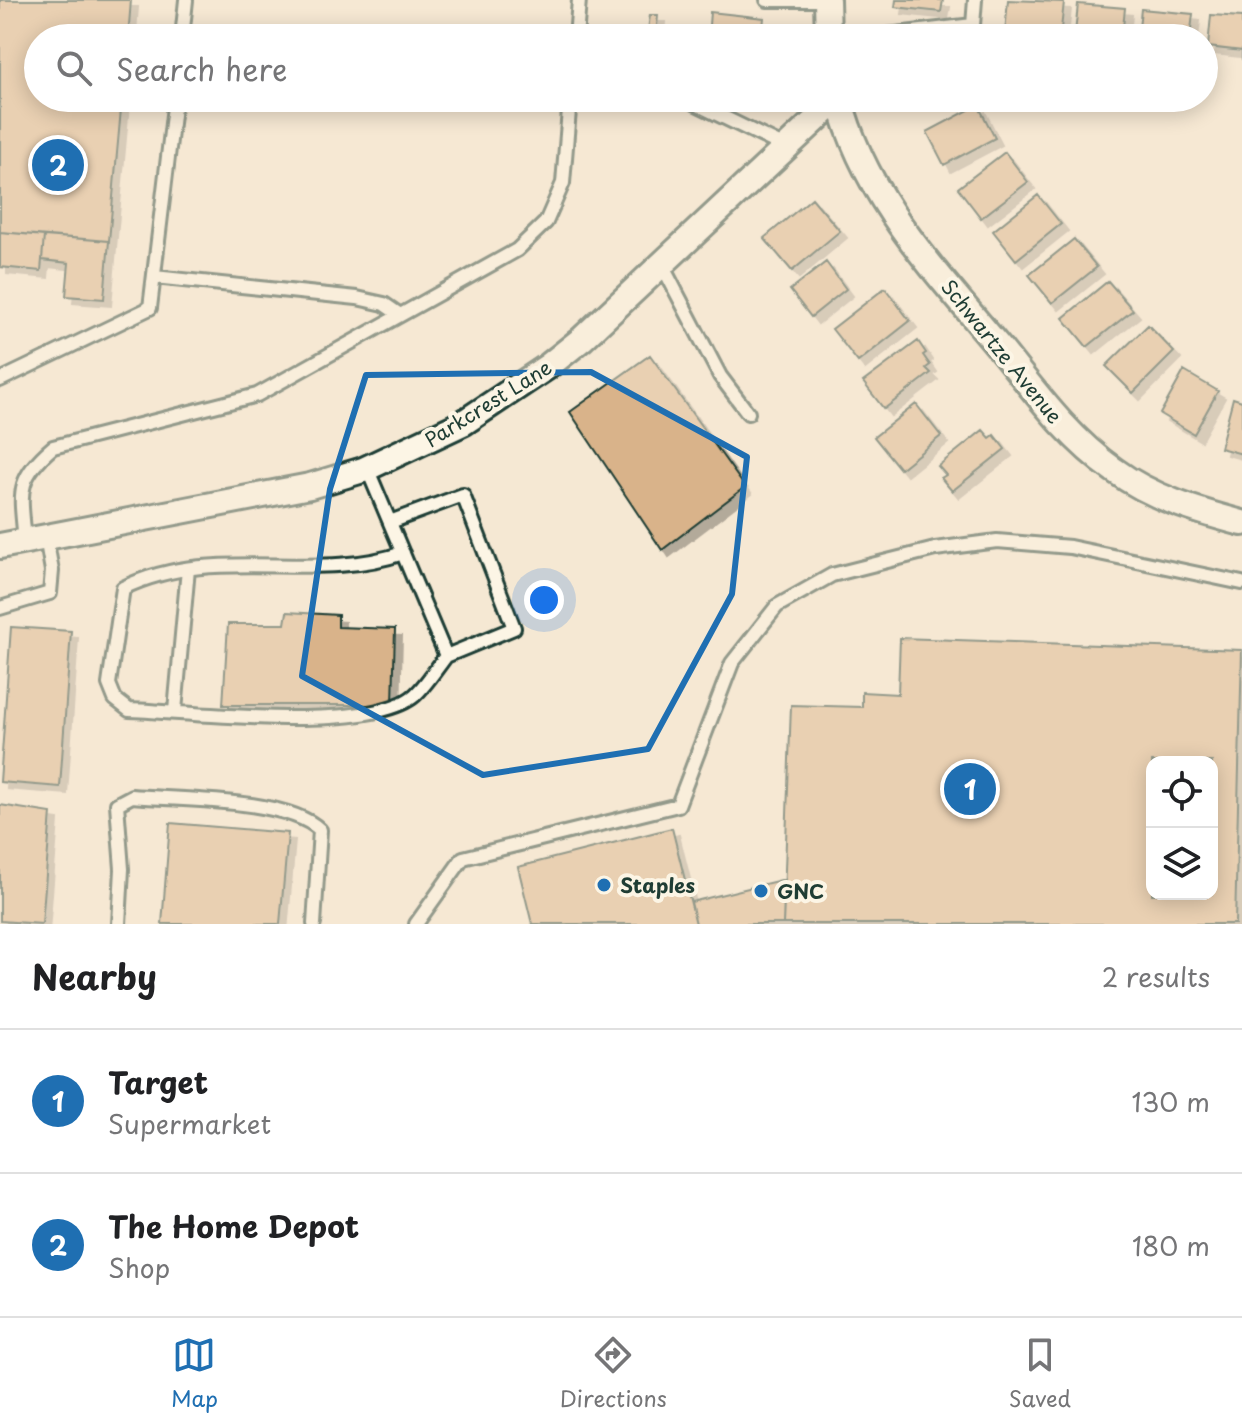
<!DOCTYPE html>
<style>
body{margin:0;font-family:"Playpen Sans",sans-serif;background:#f2f2f2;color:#202124}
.controls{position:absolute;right:24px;bottom:24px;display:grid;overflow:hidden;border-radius:16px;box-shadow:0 4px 20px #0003}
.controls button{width:72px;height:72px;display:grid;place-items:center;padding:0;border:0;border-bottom:2px solid #e0e0e0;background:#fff;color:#202124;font:40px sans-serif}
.you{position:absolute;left:544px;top:600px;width:28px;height:28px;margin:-20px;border:6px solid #fff;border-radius:50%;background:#1a73e8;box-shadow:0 0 0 12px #1a73e833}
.badge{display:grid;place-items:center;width:52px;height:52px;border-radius:50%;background:#1f6fb2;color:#fff;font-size:26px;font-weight:700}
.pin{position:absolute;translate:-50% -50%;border:4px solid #fff;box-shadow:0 2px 8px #0006}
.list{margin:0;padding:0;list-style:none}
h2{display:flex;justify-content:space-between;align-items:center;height:104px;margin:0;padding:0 32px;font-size:34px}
h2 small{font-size:26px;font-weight:400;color:#757577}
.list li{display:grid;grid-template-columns:52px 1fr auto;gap:24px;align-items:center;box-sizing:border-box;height:144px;padding:0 32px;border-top:2px solid #e0e0e0}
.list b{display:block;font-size:30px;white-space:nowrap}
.list p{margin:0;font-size:26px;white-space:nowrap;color:#757577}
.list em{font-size:26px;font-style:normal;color:#757577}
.icon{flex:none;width:44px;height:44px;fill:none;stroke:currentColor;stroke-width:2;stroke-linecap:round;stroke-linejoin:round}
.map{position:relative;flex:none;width:1242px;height:924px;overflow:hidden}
.search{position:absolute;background:#fff;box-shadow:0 4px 20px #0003;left:24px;right:24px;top:24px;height:88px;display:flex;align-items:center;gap:20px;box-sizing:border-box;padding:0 28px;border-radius:44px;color:#757577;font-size:30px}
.sheet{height:392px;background:#fff}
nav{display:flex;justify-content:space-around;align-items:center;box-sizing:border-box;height:112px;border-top:2px solid #e0e0e0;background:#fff;font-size:22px;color:#757577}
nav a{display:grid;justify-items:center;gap:4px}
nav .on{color:#1f6fb2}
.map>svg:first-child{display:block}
</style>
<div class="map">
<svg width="1242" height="924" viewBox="0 0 1242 924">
<defs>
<filter id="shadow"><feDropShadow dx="7" dy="7" stdDeviation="0" flood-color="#0004"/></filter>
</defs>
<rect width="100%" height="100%" fill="#f5e8d3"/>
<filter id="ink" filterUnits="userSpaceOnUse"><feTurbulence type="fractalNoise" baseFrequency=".0125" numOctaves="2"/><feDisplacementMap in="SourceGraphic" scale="16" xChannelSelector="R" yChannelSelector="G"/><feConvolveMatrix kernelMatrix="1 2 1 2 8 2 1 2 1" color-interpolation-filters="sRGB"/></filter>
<g filter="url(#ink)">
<path fill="#d9b38a" stroke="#1f3d34" stroke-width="2" fill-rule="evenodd" filter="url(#shadow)" d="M0 0H131L128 38H38V98H122L109 241 0 232Z
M896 0H943L941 12 895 7Z
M1008 0 1064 2 1060 38 1005 33Z
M1078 4 1125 8 1122 38 1075 34Z
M1141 9 1193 14 1190 38H1138Z
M710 12 764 18 762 38H708Z
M650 15H658L656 38H647Z
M1211 15 1242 17V60V51L1208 47Z
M978 105 995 138 944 165 927 132Z
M1005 152 1028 182 981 218 958 188Z
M1038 195 1061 224 1016 260 993 231Z
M812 198 840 231 792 271 764 238Z
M0 232 44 236 41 271 0 267Z
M44 236 109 241 104 299 66 296 69 263 42 260Z
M1074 239 1097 267 1052 303 1029 275Z
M826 262 846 289 811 317 790 290Z
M1108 281 1133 310 1087 347 1063 318Z
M885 288 910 321 858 362 832 329Z
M1148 325 1174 352 1133 393 1106 366Z
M918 341 926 353 923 355 930 365 926 368 931 373 884 409 863 382Z
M650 355 745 487 662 550 570 412Z
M1184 371 1218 391 1194 434 1160 414Z
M1233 398 1242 401V454L1220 448Z
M916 404 941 436 900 469 874 437Z
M983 430 990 438 994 435 1005 449 952 491 941 478 946 475 938 466Z
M287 612 338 615V627L395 629 393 705H223L228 624H285Z
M11 627 71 631 60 787 0 782Z
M900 638 1242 650 1235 924H783L791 705 862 707V692L898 694ZM1152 762H1212V894H1152Z
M0 805 51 813 42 924 0 921Z
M170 823 288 833 280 924H162Z
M672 828 696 924H532L518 867Z
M785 879 783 924H696L691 902Z"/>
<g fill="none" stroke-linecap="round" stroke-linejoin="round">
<g stroke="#1f3d34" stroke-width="18">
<path id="service" d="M767 0H815
M182 38 186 0
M576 38 579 0
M862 38 973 25 975 0
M684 98 785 147
M661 263 720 376 748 413
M154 277 357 298 384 304 400 315
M0 380 150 308 175 98
M367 468 446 656 514 628 463 495 390 522
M25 541C21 494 14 480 53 447L257 395 517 250 546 222 563 183 570 98
M403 553C314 584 214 543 123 588L109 684 115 699 129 710C191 712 371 734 415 695 426 685 436 669 446 656
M0 608 50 593 52 571 46 537
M175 711 188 569
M119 924 122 869 117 804 132 796C179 800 288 798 320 830L314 924
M416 924 463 858 678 805 732 663 777 606 832 575 935 549 997 541 1070 547 1242 583"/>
</g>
<g stroke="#1f3d34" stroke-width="30">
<path id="minor" d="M827 0 828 38
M839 98C864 197 934 269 998 346 1034 390 1067 437 1114 470 1152 498 1197 511 1242 523
M0 546 310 486 363 470 463 423 547 367 582 339 839 98"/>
</g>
<use href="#service" stroke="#fcf5e5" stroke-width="12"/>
<use href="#minor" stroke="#fcf5e5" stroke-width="24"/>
</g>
</g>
<path d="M0 0H1242V924H0ZM591 372 747 457 732 594 648 749 483 775 302 676 330 489 366 375Z" fill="#f5e8d3" fill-opacity=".55" fill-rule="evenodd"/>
<path fill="none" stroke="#1f6fb2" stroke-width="6" stroke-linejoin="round" d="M591 372 747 457 732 594 648 749 483 775 302 676 330 489 366 375Z"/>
<g fill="#1f6fb2" stroke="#fcf5e5" stroke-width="3">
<circle cx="604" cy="885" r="8"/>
<circle cx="761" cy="891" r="8"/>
</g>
<g text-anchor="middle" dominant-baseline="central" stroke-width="8" stroke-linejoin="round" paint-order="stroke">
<g font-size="20" fill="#1f3d34" stroke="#fcf5e5">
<text transform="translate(1002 351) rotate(51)">Schwartze Avenue</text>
<text transform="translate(488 403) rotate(-32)">Parkcrest Lane</text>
</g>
<g font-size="20" font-weight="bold" fill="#1f3d34" stroke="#fcf5e5" text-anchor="start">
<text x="620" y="885">Staples</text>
<text x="777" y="891">GNC</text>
</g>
</g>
</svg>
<div class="controls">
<button><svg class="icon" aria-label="locate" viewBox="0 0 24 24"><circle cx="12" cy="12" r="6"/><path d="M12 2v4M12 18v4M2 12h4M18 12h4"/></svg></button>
<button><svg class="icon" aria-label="layers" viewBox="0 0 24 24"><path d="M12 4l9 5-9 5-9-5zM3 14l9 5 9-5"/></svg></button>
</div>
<div class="you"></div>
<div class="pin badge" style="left:970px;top:789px">1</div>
<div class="pin badge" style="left:58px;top:165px">2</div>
<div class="search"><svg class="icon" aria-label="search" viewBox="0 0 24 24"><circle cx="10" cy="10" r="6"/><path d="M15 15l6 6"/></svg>Search here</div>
</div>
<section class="sheet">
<h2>Nearby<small>2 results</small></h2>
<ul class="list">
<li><span class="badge">1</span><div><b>Target</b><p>Supermarket</p></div><em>130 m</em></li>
<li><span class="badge">2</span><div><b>The Home Depot</b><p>Shop</p></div><em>180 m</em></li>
</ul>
</section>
<nav>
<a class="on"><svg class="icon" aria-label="map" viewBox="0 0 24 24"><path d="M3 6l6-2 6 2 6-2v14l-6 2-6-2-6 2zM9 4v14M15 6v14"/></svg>Map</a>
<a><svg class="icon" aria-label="directions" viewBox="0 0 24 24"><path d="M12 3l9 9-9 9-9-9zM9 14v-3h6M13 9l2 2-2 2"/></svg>Directions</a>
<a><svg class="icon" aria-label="saved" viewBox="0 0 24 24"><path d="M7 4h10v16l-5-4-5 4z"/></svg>Saved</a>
</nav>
